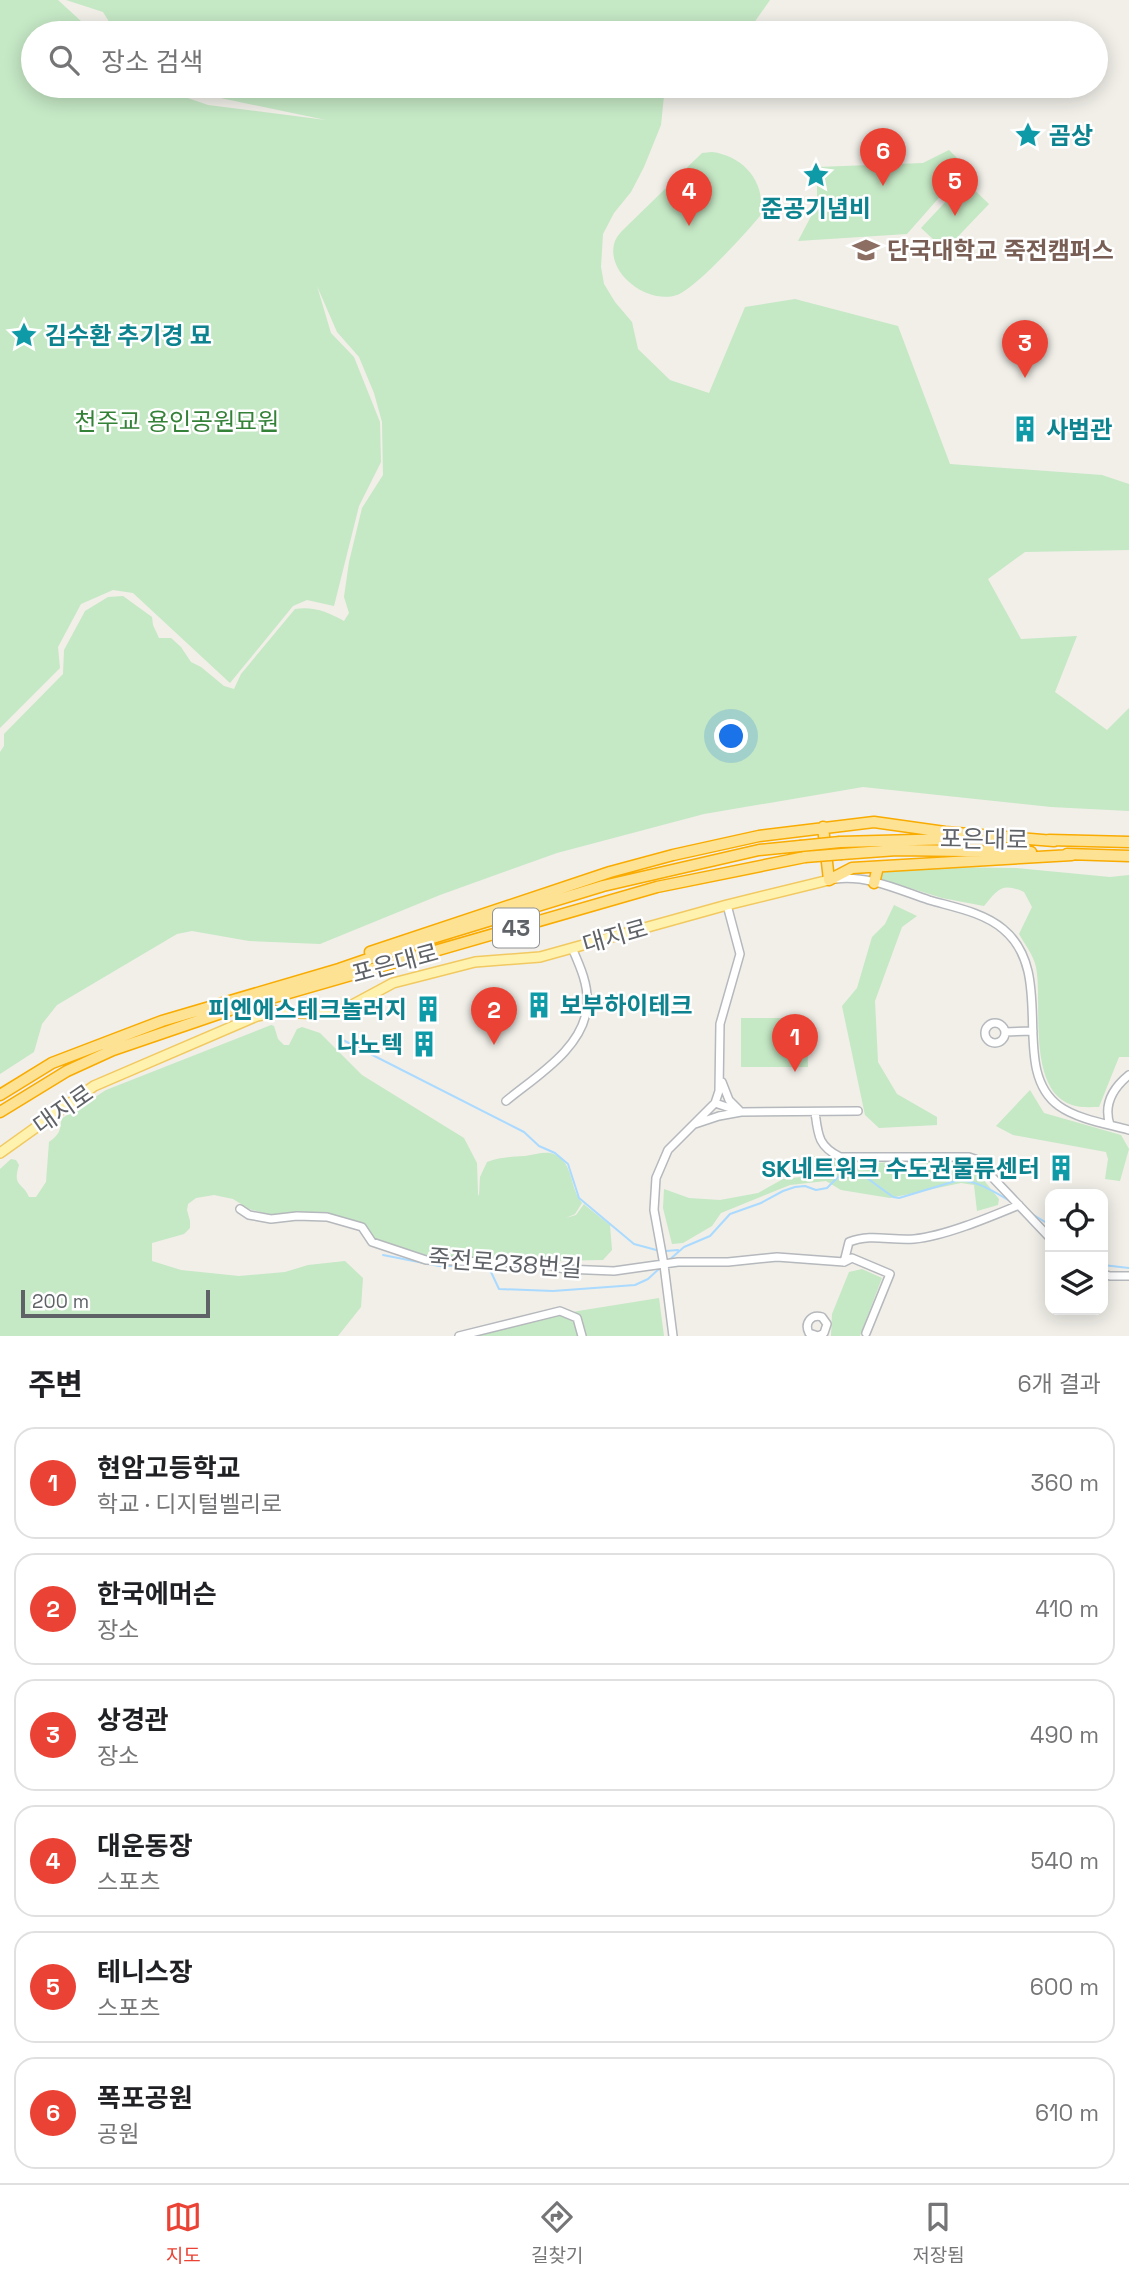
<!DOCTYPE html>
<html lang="ko">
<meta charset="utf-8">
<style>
body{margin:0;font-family:"Space Grotesk","Noto Sans KR",sans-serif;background:#f6f6f6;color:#202124}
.controls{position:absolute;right:21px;bottom:21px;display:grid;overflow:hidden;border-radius:14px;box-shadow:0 4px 18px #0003}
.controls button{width:63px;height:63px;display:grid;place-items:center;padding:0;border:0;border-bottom:2px solid #e0e0e0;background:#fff;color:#202124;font:35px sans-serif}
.scale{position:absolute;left:21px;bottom:18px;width:189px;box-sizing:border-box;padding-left:7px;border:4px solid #5f6368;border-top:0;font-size:19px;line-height:24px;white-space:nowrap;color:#5f6368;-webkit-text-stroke:5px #fff;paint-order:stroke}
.you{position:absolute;left:732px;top:737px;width:24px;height:24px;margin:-18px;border:5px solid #fff;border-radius:50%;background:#1a73e8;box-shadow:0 0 0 10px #1a73e833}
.badge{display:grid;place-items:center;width:46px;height:46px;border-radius:50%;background:#ea4335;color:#fff;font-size:23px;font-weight:700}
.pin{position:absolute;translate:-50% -58px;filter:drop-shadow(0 2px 4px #0008)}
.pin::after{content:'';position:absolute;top:37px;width:24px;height:21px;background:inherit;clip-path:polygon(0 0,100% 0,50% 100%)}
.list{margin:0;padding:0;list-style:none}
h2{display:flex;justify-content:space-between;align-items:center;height:91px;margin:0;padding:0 28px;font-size:30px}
h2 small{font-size:23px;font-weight:400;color:#757577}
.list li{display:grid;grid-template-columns:46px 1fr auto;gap:21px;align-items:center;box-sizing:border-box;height:112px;margin:0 14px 14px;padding:0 14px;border:2px solid #e0e0e0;border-radius:21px}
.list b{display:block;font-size:26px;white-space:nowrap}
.list p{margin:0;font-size:23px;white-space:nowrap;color:#757577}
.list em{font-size:23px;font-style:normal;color:#757577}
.icon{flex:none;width:38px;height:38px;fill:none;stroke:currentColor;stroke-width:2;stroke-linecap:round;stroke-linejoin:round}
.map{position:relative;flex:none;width:1129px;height:1336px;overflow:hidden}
.search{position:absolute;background:#fff;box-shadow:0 4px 18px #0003;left:21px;right:21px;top:21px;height:77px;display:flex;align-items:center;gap:18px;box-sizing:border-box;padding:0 24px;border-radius:38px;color:#757577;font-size:26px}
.sheet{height:847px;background:#fff}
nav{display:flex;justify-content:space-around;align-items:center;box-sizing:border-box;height:98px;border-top:2px solid #e0e0e0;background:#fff;font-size:19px;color:#757577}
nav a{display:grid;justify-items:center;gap:4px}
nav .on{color:#ea4335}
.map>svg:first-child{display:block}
</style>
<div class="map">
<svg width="1129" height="1336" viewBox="0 0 1129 1336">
<rect width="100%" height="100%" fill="#f1efe8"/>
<path fill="#c5e8c5" d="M0 0H58L94 33H33V86H153L208 105 326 120 211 96 183 86H665L661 125 644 167 631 192 614 213 603 234 601 267 604 284 615 302 632 322 638 349 670 380 709 393 745 307 795 299 898 326 950 464 1102 475 1129 484V550L1025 552 988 579 1021 639 1077 636 1055 692 1107 730 1129 708V811L1051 807 863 787 704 814 557 853 440 895 320 944 249 941 192 931 177 934 57 1005 42 1024 34 1052 0 1074V752L4 746V734L63 674 64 650 85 611 108 597 123 596 152 617 153 625 159 638H171L181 647 191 662 201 667 224 686 234 689 241 674 295 609C313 606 328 612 344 621L349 613 344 597 349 562 362 508 383 475 382 422 374 393 359 357 337 332 317 286 331 333 354 357 380 422 381 462 359 506 334 606 307 600 293 606 230 683 133 593 113 590 81 604 58 647 60 668 0 728Z
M66 0H770L749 30 681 29 676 33H116L103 12Z
M949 150 966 167 907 234 798 241 817 205V167L923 163Z
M712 152C744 156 767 183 760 216 746 233 695 289 677 295 647 305 604 272 615 241 617 236 622 231 625 228L702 153Z
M965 181 989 204 945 250 921 228Z
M939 867 1015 868 1110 877 1129 875V1057H1119L1099 1107C1091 1107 1080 1108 1072 1105 1026 1090 1043 1002 1036 967 1034 956 1024 943 1019 934L1032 907 1024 892C1002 882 998 889 984 906L942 898 878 878 880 872Z
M894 905 917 916 902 927 875 1001 878 1062 897 1094 937 1117V1125L879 1128 865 1115 842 1006 857 988 872 937 885 924Z
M741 1018H807L808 1067H741Z
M271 1025 274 1026 278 1039 284 1045H289L297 1029 302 1027 320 1033 362 1075 464 1138 477 1163 478 1194 479 1196 480 1177 487 1162C500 1157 511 1157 525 1156 540 1154 554 1147 565 1163 573 1175 572 1191 582 1203L575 1214 566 1218 576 1215 584 1204 586 1206 610 1225 612 1250 603 1260 546 1261 428 1257 374 1239 362 1224 331 1214 295 1213 271 1215 249 1209 233 1199 214 1195 196 1198 188 1204 187 1210 190 1221V1228L184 1234 152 1243V1261L181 1270 239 1276 285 1272 308 1265 345 1261 363 1278 361 1307 338 1336H0V1169L11 1159 16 1160 19 1165C12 1187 23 1182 29 1197H36L46 1182 49 1142C59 1135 61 1130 61 1119L106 1090Z
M1030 1090 1044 1113 1121 1135 1129 1149 1120 1181 1105 1179 1108 1159 1106 1152 1013 1135 996 1126Z
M814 1156 857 1164 926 1160 974 1168 999 1199 998 1205 977 1211 974 1185 961 1183 890 1198 841 1190 826 1181 790 1185 721 1213 712 1226 683 1243 672 1244 663 1208 664 1189 689 1198 720 1200 758 1193 783 1179 810 1176Z
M862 1269 882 1278 860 1336H831L832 1314 849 1272Z
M659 1298 664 1336H474L481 1332 578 1311Z"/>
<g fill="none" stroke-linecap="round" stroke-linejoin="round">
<path stroke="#aadaff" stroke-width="2" d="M337 1037 524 1132 539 1146 555 1153 568 1164 579 1198 634 1244 660 1251
M1032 1214 1050 1225
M666 1251 678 1250
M383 1255 439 1266H483L491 1272 499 1289 553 1291 635 1285 648 1279 661 1267
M668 1261 684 1247 710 1236 730 1214 761 1203 783 1191 795 1187 805 1186 816 1190 827 1188 841 1174 852 1173 867 1178 893 1197 899 1198 959 1180C979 1181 996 1193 1012 1202
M1103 1265 1129 1268"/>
<g stroke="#b5b8bc" stroke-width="10">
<path id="minor" d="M836 879C868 875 899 890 929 900 953 907 983 912 1003 929 1058 974 1008 1069 1059 1106 1077 1119 1107 1124 1129 1130
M985 1033a10 10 0 1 1 20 0a10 10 0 1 1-20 0Z
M1005 1032 1033 1031
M722 1082 729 1100 739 1110
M506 1101C535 1077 584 1048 587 1006 589 986 580 966 572 948
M715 1103 742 1112 858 1111
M815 1112C818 1135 818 1146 840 1157H969L975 1159 1050 1238
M695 1124 719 1116 741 1112
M1110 1125C1103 1104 1113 1088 1129 1075
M240 1209 249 1215 271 1219 297 1216 327 1217 362 1227 372 1242 426 1260 543 1264 564 1269 614 1271 678 1262H728L777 1257 844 1262 849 1242C871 1233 891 1241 914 1239 945 1236 990 1217 1019 1205
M844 1262 852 1258 890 1274 866 1333
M1103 1274 1110 1276H1129
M459 1336 560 1311 577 1318 582 1336
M673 1336 664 1265 654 1210 656 1178 668 1150 715 1103 719 1091 720 1024 740 954 727 905
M818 1336 809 1333C804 1323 811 1314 822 1317L827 1324 824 1333 819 1336"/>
</g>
<g stroke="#f2c960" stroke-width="12">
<path id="major" d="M0 1153 94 1086 257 1016 277 1012 321 1014 339 1012 393 983 475 962 540 957 727 905 829 880"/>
</g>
<g stroke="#f9ab00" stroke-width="13">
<path id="highway" d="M823 827 829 880 852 868 1072 855
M1049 840 1129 842
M840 842 954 839
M842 854 897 850 1031 852
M1067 854 1129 856
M874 883 878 867
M370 952 610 872 673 855 759 836 874 822 945 832 1054 841
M252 1009 265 1008 277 1012
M0 1095 52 1063 162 1021 339 969 403 947 603 886 759 850 800 846
M0 1112 67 1071 113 1050 230 1010 657 887 805 857"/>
</g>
<use href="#minor" stroke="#fff" stroke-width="7"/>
<use href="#major" stroke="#fff2af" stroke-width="9"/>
<use href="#highway" stroke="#fde293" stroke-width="10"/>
<g stroke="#f9ab00" stroke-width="13" stroke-linecap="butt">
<path id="highway-bridge" d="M800 846 840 842
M805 857 842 854"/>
</g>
<use href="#highway-bridge" stroke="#fde293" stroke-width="10"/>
</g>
<defs>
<g id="sight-bare" transform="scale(2.1)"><path d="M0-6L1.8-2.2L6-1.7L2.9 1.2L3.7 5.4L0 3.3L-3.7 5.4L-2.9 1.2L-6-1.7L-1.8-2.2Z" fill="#0f9aa8" stroke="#fff" stroke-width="2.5" paint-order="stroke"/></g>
<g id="university-bare" transform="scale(2.1)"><path d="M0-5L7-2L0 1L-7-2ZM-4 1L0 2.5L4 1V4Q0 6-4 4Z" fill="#8d6e63" stroke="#fff" stroke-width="2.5" paint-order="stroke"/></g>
<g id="building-bare" transform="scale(2.1)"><path d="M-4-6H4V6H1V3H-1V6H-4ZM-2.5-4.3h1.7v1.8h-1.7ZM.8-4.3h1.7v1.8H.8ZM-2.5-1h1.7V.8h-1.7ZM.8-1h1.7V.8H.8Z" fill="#0f9aa8" stroke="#fff" stroke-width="2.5" paint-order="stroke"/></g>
</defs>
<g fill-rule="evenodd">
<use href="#sight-bare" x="1028" y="135"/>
<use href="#sight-bare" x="816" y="175"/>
<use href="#university-bare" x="866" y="250"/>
<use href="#sight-bare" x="24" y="335"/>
<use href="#building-bare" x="1025" y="429"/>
<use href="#building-bare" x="539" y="1005"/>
<use href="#building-bare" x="428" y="1009"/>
<use href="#building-bare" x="424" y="1044"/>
<use href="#building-bare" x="1061" y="1168"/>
</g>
<g text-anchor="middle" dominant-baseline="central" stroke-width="5" stroke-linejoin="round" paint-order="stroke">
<rect fill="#fff" stroke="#8f9295" stroke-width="2" x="493" y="908.5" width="46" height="39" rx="5"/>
<g font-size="23" font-weight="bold" fill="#5f6368">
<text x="516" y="928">43</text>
</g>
<g font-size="24" font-weight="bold" fill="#0d838f" stroke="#fff" text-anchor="start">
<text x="1049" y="135">곰상</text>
<text x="816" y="208" text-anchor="middle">준공기념비</text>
<text x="45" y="335">김수환 추기경 묘</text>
<text x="1046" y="429">사범관</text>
<text x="560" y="1005">보부하이테크</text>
<text x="407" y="1009" text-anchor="end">피엔에스테크놀러지</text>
<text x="403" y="1044" text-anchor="end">나노텍</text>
<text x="1040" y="1168" text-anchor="end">SK네트워크 수도권물류센터</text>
</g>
<g font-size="24" font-weight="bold" fill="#785e54" stroke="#fff" text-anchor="start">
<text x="887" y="250">단국대학교 죽전캠퍼스</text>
</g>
<g font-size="24" fill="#348238" stroke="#fff">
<text x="177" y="421">천주교 용인공원묘원</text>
</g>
<g font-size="24" fill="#5f6368" stroke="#fff">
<text transform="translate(984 839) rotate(1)">포은대로</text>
<text transform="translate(615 936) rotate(-16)">대지로</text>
<text transform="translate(395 963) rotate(-15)">포은대로</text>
<text transform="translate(63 1109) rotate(-35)">대지로</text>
<text transform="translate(505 1263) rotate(4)">죽전로238번길</text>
</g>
</g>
</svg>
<div class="controls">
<button><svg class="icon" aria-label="locate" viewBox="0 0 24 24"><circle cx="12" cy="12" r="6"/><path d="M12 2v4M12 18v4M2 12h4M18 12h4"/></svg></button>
<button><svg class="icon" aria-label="layers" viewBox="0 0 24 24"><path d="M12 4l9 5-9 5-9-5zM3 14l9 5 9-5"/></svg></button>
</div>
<div class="scale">200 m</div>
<div class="you"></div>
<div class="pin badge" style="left:795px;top:1072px">1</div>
<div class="pin badge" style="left:494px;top:1045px">2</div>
<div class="pin badge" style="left:1025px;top:378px">3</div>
<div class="pin badge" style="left:689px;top:226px">4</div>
<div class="pin badge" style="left:955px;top:216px">5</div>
<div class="pin badge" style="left:883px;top:186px">6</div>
<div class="search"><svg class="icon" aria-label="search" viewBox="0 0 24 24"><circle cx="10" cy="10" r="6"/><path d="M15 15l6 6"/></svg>장소 검색</div>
</div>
<section class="sheet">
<h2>주변<small>6개 결과</small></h2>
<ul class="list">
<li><span class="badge">1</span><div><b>현암고등학교</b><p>학교 · 디지털벨리로</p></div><em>360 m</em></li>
<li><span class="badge">2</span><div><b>한국에머슨</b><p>장소</p></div><em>410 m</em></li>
<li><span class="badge">3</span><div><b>상경관</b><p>장소</p></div><em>490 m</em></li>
<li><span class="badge">4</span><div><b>대운동장</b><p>스포츠</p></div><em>540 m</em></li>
<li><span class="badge">5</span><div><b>테니스장</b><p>스포츠</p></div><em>600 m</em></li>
<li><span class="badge">6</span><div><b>폭포공원</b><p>공원</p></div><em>610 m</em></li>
</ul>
</section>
<nav>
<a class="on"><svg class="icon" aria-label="map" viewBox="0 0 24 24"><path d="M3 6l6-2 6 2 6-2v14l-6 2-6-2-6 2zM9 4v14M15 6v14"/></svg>지도</a>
<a><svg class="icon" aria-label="directions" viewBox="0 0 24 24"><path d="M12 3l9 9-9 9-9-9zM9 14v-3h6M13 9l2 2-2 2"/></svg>길찾기</a>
<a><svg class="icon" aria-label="saved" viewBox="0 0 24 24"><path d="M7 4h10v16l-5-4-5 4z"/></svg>저장됨</a>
</nav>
